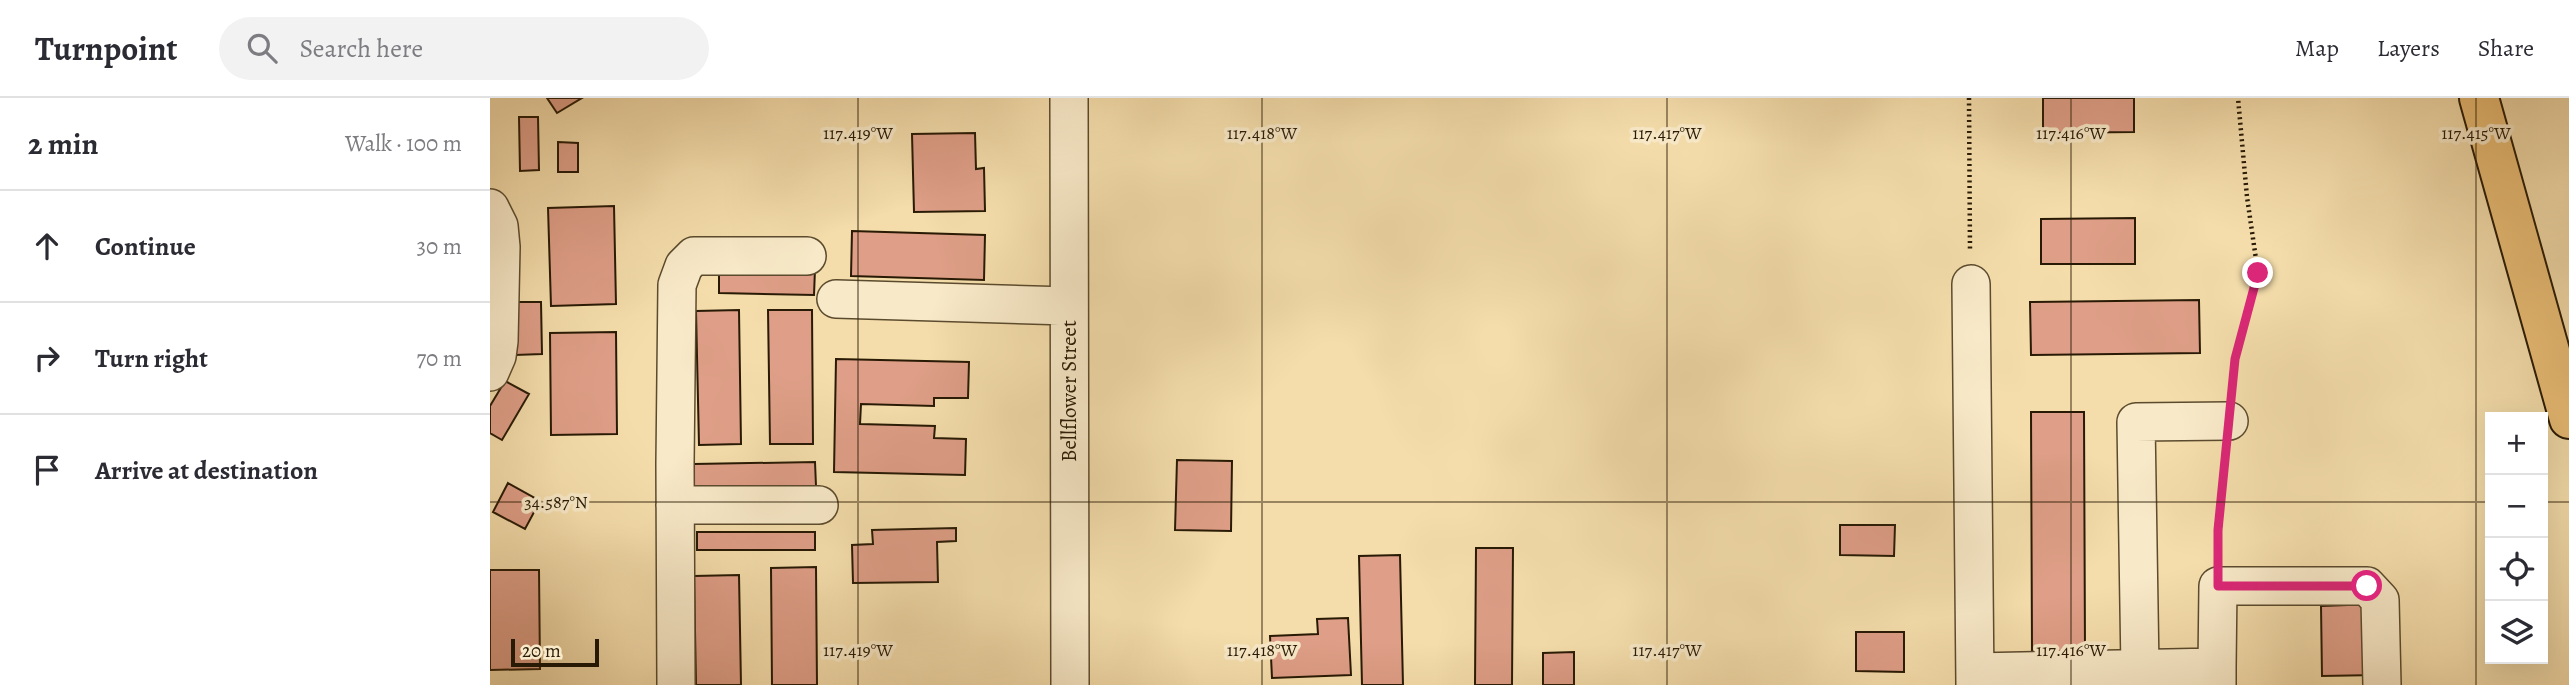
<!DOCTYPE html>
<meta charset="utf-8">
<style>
body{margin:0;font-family:Alegreya,serif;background:#f2f2f3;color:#2b2b33}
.controls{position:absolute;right:21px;bottom:21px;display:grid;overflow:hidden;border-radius:0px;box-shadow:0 7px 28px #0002}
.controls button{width:63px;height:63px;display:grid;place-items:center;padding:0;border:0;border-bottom:2px solid #e1e1e2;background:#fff;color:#2b2b33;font:35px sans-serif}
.scale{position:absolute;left:21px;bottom:18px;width:88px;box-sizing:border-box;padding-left:7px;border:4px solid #281a05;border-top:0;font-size:19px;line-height:24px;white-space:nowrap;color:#281a05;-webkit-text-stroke:5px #f8e9c8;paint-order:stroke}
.stop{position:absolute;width:21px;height:21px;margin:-16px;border:5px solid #db2777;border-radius:50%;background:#fff}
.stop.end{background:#db2777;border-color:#fff;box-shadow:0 2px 7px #0008}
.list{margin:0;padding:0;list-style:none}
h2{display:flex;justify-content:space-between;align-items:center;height:91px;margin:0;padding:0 28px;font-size:30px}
h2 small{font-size:23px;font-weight:400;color:#7c7c81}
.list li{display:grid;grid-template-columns:46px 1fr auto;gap:21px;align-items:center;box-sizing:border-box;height:112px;padding:0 28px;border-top:2px solid #e1e1e2}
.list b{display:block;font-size:26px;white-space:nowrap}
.list em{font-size:23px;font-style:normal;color:#7c7c81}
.icon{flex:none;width:38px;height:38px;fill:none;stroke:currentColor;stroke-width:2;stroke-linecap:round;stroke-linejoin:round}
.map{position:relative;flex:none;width:2079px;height:587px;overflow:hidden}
header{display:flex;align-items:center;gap:42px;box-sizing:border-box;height:98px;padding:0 35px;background:#fff;border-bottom:2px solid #e1e1e2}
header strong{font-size:33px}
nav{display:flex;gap:38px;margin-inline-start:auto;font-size:24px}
.search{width:490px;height:63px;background:#f2f2f3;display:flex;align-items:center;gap:18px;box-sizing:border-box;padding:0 24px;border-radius:38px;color:#7c7c81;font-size:26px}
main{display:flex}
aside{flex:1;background:#fff}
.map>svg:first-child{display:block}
</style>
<header>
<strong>Turnpoint</strong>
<div class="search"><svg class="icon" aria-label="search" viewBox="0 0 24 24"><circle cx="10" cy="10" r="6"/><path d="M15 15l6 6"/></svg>Search here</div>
<nav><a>Map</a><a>Layers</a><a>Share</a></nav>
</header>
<main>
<aside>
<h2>2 min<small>Walk · 100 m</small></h2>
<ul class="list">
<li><svg class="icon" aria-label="ahead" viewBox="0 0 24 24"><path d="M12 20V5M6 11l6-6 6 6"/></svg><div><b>Continue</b></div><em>30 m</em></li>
<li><svg class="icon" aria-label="right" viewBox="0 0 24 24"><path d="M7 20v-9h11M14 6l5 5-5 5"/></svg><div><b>Turn right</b></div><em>70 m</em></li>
<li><svg class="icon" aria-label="arrive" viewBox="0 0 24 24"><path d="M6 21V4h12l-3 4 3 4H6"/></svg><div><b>Arrive at destination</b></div></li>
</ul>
</aside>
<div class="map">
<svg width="2079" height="587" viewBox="0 0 2079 587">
<rect width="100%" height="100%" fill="#f4ddab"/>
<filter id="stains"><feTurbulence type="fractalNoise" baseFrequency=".00286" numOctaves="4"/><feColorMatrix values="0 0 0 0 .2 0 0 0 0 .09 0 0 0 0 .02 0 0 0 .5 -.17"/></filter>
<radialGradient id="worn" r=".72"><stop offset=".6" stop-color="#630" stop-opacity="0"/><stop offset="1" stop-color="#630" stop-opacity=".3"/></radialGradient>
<path fill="#de9e87" stroke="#281a05" stroke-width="2" d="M57 0H92L67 15Z
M1553 0H1644V34L1553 35Z
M29 19H48L49 72 30 73Z
M485 35 486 71 494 70 495 113 424 114 422 36Z
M68 44 88 45V74H68Z
M124 108 126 206 61 208 58 110Z
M1645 120V166H1551V121Z
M362 133 495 137 494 182 361 178Z
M229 169 325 171 324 197 229 195Z
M1709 202 1710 255 1541 257 1540 204Z
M24 204H51L52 256 25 257Z
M249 212 251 346 209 347 206 213Z
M278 212H322L323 346H280Z
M126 234 127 336 61 337 60 235Z
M346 261 479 264 478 300H444V308L371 306 370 326 445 328 444 340 476 341 475 377 344 374Z
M15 283 39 296 12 342 0 335V308Z
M1541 314H1594L1595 554H1542Z
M687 362 742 363 741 433 685 432Z
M325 364 326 388 204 390V366Z
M18 385 50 403 35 431 3 414Z
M1350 427H1405L1404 458 1350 457Z
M466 430V443L447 444 448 484 363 485 362 447 383 446 382 432Z
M207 434H325V452H207Z
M986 450H1023L1022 587H985Z
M910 457 913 587H872L869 458Z
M326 469 327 587H282L281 470Z
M0 472H49L50 571 0 572Z
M249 477 251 587H206L204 478Z
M1885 506 1887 577 1832 578 1831 508Z
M858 520 861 577 782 580 780 538 828 536 827 521Z
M1366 534H1414V574L1366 573Z
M1084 554V587H1053V555Z"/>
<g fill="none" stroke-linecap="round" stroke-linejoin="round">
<g stroke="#5b4b2e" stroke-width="40">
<path id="minor" d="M579 0 580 587
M0 110 9 128 11 149 9 243 7 258 0 274
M1481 186 1485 587
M346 201 578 208
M185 407H329
M1727 569 1728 488H1877L1890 502 1892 587
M1650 571 1646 324 1739 323
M1485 574 1727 569V587
M186 587 185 365 187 187 194 168 204 158H317"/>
</g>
<g stroke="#281a05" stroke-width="42">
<path id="highway" d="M1989 0 2079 321"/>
</g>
<path stroke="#281a05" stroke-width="4.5" stroke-dasharray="2 3.5" stroke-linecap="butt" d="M1479 0 1480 154
M1742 292 1745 261 1768 175 1757 99 1748 0
M1728 456 1736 353"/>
<use href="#minor" stroke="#f8e9c8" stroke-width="37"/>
<use href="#highway" stroke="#eabe76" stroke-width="38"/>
</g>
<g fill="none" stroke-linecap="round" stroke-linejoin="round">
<path stroke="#db2777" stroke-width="9" d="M1768 175 1745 261 1728 432V488H1877"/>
</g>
<path fill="none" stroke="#281a05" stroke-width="2" stroke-opacity="0.45" d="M368 0V587M772 0V587M1177 0V587M1581 0V587M1986 0V587M0 404H2000M2053 404H2079"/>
<g text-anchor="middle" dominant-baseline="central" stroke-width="7" stroke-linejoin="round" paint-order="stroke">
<g font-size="21" fill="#281a05" stroke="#f8e9c8">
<text transform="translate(579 293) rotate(-90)">Bellflower Street</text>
</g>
</g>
<g font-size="18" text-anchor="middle" fill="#281a05" stroke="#f8e9c8" stroke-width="7" stroke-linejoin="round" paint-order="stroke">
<text x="368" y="41">117.419°W</text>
<text x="772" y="41">117.418°W</text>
<text x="1177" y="41">117.417°W</text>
<text x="1581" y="41">117.416°W</text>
<text x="1986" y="41">117.415°W</text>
<text x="66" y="410">34.587°N</text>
<text x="368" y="558">117.419°W</text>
<text x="772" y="558">117.418°W</text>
<text x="1177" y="558">117.417°W</text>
<text x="1581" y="558">117.416°W</text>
</g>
<rect width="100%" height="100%" filter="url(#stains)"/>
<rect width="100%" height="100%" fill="url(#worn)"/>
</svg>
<div class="controls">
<button>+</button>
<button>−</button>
<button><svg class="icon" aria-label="locate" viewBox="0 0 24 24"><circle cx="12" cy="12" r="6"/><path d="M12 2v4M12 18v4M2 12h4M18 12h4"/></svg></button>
<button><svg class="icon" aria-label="layers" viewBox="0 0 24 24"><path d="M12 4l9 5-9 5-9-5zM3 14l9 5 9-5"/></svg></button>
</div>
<div class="scale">20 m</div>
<div class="stop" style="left:1877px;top:488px"></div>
<div class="stop end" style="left:1768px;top:175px"></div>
</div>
</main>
